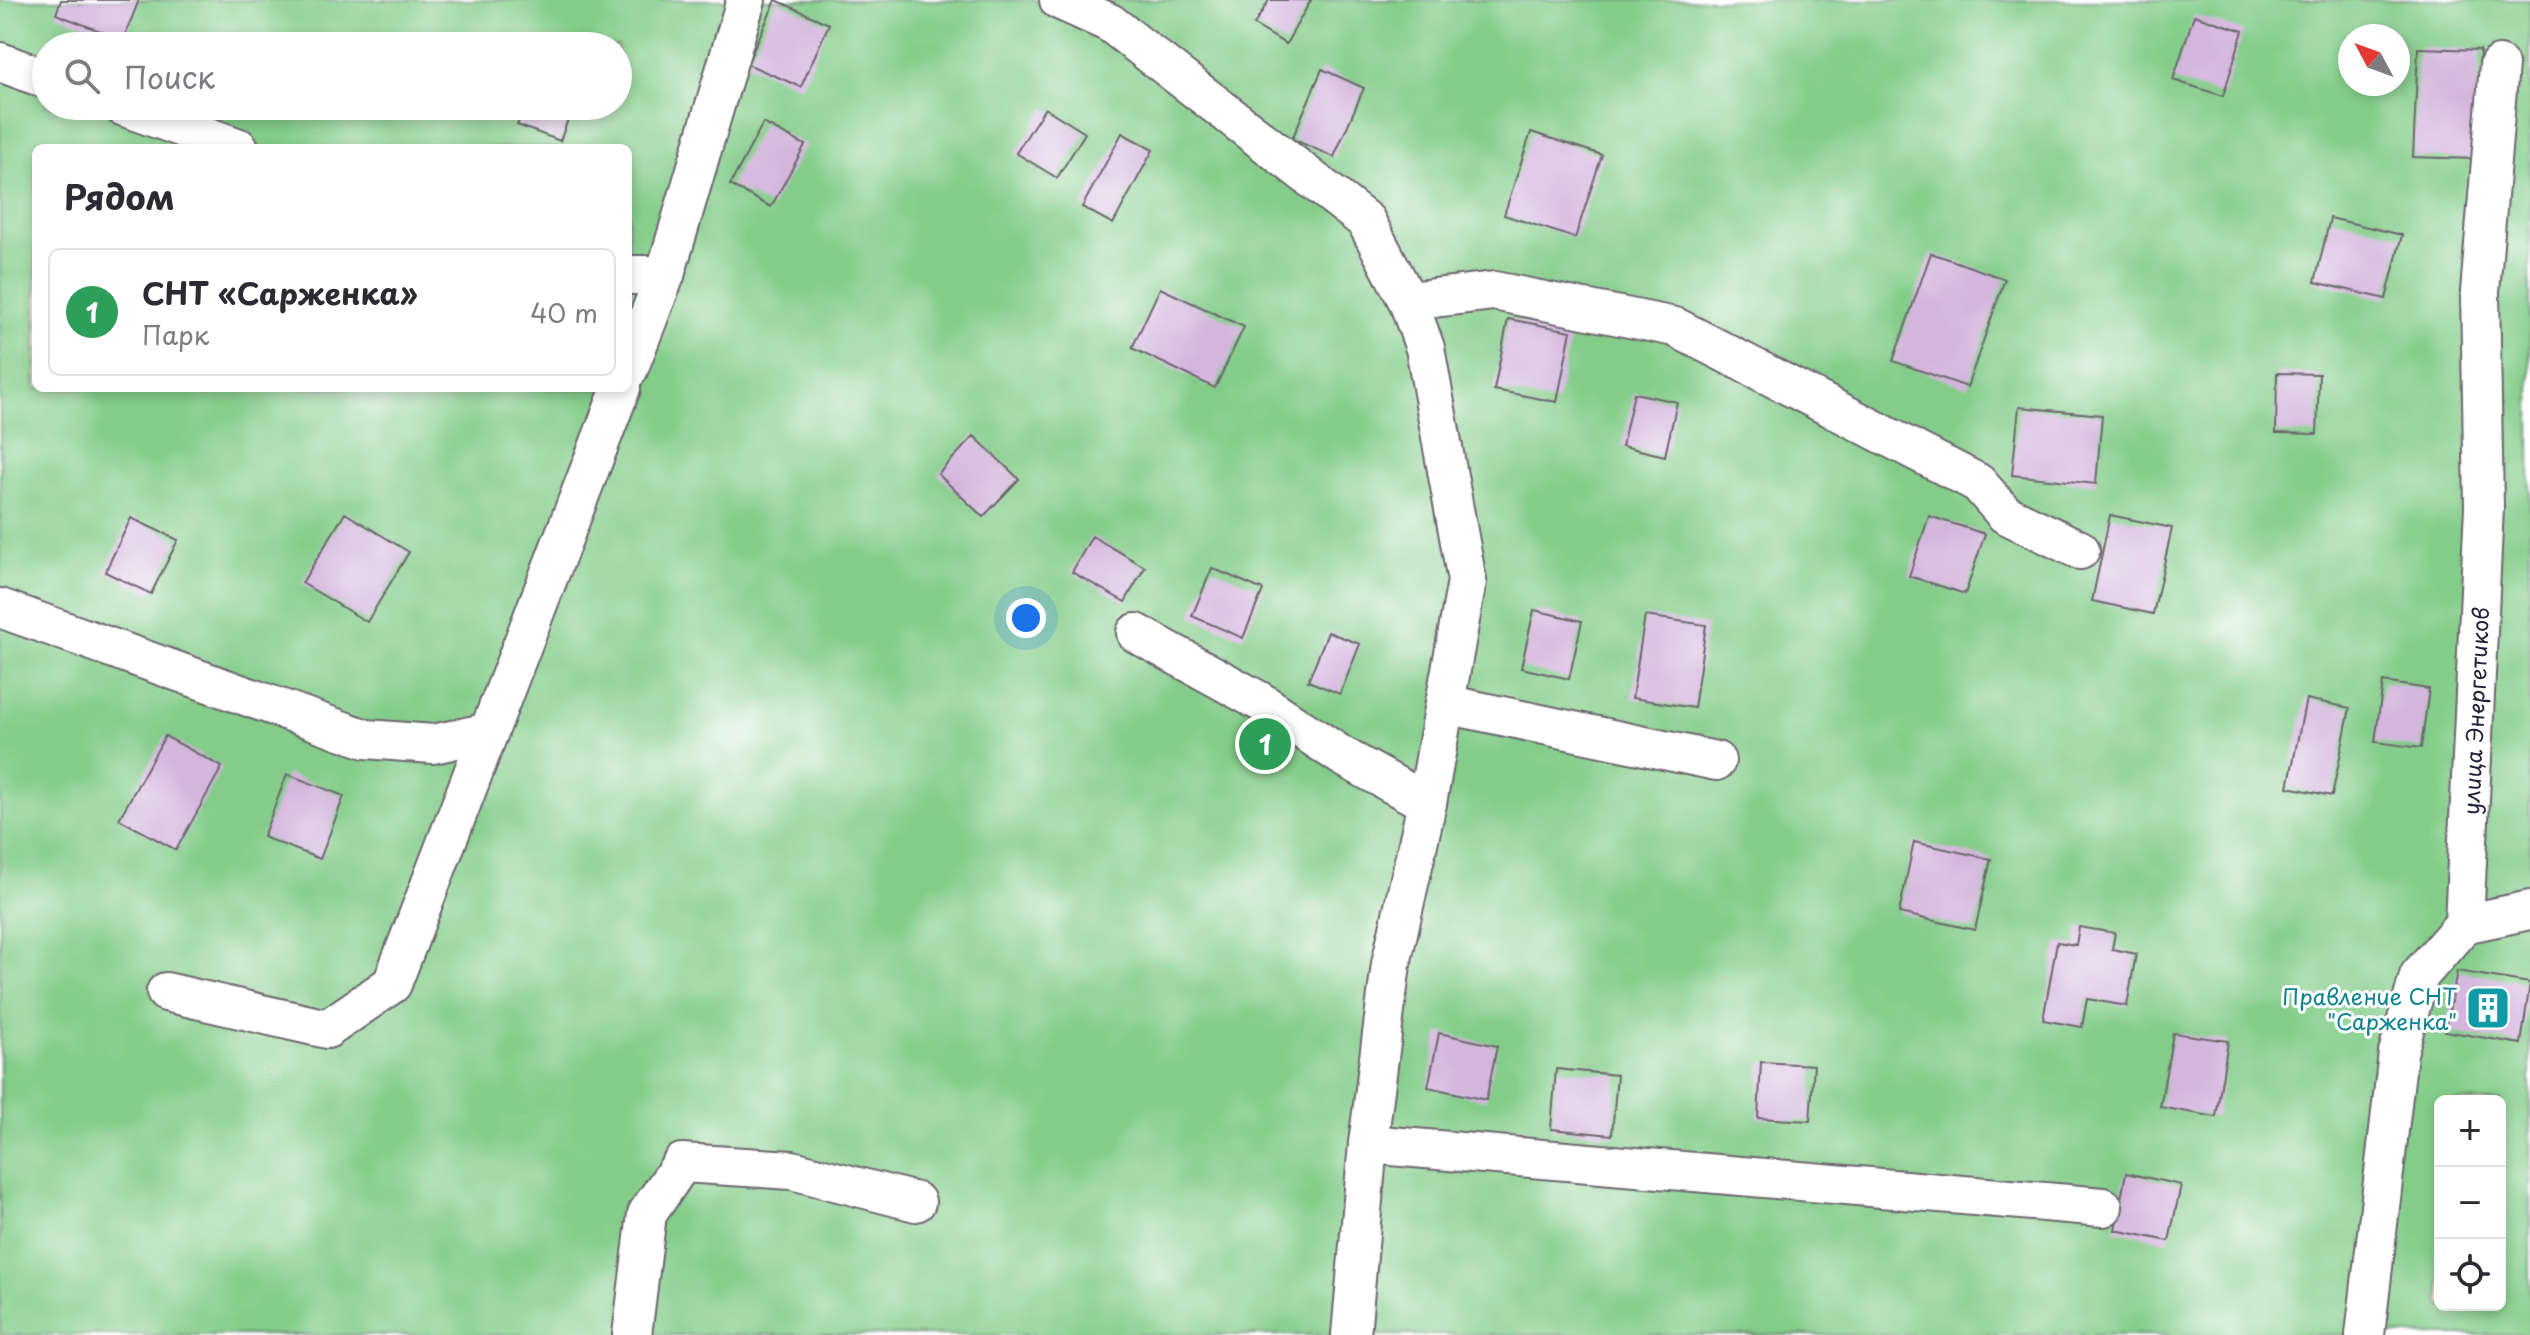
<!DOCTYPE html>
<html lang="ru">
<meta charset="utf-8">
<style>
body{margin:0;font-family:"Playpen Sans",sans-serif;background:#f2f2f3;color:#2b2b33}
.controls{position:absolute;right:24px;bottom:24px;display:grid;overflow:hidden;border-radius:12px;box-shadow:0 4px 12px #0003}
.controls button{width:72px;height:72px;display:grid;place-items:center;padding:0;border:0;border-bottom:2px solid #e1e1e2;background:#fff;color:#2b2b33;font:40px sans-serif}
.compass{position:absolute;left:2338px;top:24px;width:72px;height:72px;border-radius:50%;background:#fff;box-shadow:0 4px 12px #0003;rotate:311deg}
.you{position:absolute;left:1026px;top:618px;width:28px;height:28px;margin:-20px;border:6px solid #fff;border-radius:50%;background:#1a73e8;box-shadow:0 0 0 12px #1a73e833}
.badge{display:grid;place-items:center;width:52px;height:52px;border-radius:50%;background:#1f6fb2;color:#fff;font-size:26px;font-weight:700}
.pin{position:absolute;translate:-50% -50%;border:4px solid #fff;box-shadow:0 2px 8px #0006}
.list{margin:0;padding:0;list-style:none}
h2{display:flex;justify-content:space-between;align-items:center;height:104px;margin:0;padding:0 32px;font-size:34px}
h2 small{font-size:26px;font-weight:400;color:#7c7c81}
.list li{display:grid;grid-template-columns:52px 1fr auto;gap:24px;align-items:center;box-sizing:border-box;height:128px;margin:0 16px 16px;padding:0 16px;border:2px solid #e1e1e2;border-radius:12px}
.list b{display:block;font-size:30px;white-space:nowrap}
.list p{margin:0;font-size:26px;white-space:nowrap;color:#7c7c81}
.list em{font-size:26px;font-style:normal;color:#7c7c81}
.icon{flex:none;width:44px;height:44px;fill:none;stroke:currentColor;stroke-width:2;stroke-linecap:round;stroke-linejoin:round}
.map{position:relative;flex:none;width:2530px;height:1335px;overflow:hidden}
.search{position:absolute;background:#fff;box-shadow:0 4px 12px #0003;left:32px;top:32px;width:600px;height:88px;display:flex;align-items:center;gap:20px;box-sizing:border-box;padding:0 28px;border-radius:44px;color:#7c7c81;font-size:30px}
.panel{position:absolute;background:#fff;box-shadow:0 4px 12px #0003;left:32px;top:144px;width:600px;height:248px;border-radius:12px}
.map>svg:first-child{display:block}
</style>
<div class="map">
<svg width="2530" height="1335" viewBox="0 0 2530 1335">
<rect width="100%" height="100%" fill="#fff"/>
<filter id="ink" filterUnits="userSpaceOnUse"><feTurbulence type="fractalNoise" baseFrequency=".0125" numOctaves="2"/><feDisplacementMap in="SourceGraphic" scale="16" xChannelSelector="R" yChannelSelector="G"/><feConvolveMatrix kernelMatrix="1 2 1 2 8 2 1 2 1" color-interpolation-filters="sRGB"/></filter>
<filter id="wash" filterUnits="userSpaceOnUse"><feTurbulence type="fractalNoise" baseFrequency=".006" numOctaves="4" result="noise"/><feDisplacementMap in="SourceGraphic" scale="32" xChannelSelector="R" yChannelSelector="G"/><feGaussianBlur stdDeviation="1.8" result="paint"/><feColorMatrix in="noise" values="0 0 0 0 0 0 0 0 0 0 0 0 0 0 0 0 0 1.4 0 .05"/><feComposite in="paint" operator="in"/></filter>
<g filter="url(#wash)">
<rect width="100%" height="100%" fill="#f6e4ce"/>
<path fill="#83cc89" stroke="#527762" stroke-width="2" fill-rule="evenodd" d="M0 0H2530V1335H0ZM2350 36H2398V84H2350ZM46 46H618V106H46ZM36 148H628V388H36ZM2440 1101H2500V1305H2440Z"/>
<g id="blocks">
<path fill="#d4b6dd" d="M61 0H139L123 40 56 14Z
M776 0 829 24 801 87 747 64Z
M1269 0H1311L1286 44 1254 25Z
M2194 15 2243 31 2223 96 2173 80Z
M2418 48 2480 50 2475 159 2413 157Z
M1322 69 1364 88 1334 157 1292 139Z
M525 106H573L560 141 517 125Z
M1045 108 1085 133 1057 178 1016 153Z
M763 123 805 145 771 207 730 185Z
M1531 132 1602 155 1575 238 1504 215Z
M1122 133 1153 150 1113 224 1082 207Z
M2330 218 2402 235 2386 299 2315 282Z
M1931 253 2005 279 1967 387 1893 361Z
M1160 288 1244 327 1215 388 1132 348Z
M1508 319 1571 331 1557 402 1494 390Z
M2277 373 2319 374 2317 434 2276 433Z
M1634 393 1677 402 1665 456 1622 446Z
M2019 407 2102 415 2096 484 2012 475Z
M974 436 1019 479 983 517 938 474Z
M345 513 409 552 367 622 302 583Z
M2110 515 2172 528 2153 614 2092 601Z
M1929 516 1985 534 1965 594 1909 576Z
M131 518 178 540 151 594 105 572Z
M1092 536 1145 567 1125 602 1072 572Z
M1212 568 1263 590 1243 638 1192 616Z
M1534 610 1582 621 1569 679 1521 668Z
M1645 616 1706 625 1694 708 1632 698Z
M1328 632 1360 644 1340 694 1308 681Z
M2383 682 2429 689 2421 748 2375 742Z
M2306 699 2350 708 2332 796 2288 787Z
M165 736 222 767 176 850 119 819Z
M287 774 344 796 320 859 263 837Z
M1914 842 1991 859 1975 930 1899 913Z
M2079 927 2115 933 2112 949 2136 954 2127 1006 2087 999 2082 1027 2043 1020 2057 942 2076 945Z
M2457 971 2530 983 2521 1044 2445 1031Z
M1439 1033 1497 1046 1486 1100 1428 1087Z
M2173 1033 2228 1041 2216 1117 2160 1107Z
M1761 1062 1814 1065 1810 1121 1758 1118Z
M1556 1069 1617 1075 1612 1135 1551 1129Z
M2126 1173 2181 1185 2169 1241 2115 1230Z"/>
</g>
</g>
<g filter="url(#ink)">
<use href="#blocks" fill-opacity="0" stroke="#6c666e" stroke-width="2"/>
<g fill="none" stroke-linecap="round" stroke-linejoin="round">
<g stroke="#6c666e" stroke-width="42">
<g id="minor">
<path d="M1059 0 1110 23 1366 221 1408 301 1425 348 1467 581 1427 803 1391 964 1368 1144 1351 1335"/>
<path d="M0 62 46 79"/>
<path d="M122 106 239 148"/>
<path d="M628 275H665"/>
<path d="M1408 301 1494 291 1675 327 1978 483 2005 514 2080 550"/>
<path d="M628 370 665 275 746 0"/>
<path d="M0 608 366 739 433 744 489 732"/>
<path d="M1136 633 1261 702 1342 756 1427 803"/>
<path d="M1445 704 1716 761"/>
<path d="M2464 924 2530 910"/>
<path d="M166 992 327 1029 392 984 621 388"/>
<path d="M1368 1144 2103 1207"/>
<path d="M632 1335 647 1214 682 1163 792 1170 916 1202"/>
<path id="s1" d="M2365 1335 2398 1053 2419 976 2464 924 2484 507 2480 292 2499 65"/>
</g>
</g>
<use href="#minor" stroke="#fff" stroke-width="38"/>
</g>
</g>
<defs>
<g id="building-square" transform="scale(2.3)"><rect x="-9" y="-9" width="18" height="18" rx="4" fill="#0f9aa8" stroke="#fff"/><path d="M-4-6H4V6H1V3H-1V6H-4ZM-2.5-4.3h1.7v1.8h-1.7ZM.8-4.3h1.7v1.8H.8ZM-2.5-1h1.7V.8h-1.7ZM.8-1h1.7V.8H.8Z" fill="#fff"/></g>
</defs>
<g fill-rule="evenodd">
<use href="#building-square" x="2488" y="1008"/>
</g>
<g text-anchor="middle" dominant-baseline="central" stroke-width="6" stroke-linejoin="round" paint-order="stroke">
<g font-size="22" fill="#22223b" stroke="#fff">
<text stroke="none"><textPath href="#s1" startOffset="646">улица Энергетиков</textPath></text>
</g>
<g font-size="22" fill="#0d838f" stroke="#fff" text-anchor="end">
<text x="2457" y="995">Правление СНТ<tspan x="2457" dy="25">"Сарженка"</tspan></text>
</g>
</g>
</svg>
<div class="controls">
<button>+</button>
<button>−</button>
<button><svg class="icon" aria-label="locate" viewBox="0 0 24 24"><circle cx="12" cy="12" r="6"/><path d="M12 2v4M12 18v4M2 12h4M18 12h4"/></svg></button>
</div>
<svg class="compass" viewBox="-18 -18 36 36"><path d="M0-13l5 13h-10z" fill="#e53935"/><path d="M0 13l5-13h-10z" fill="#7c7c81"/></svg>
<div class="you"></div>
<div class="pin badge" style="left:1265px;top:744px;background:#2e9e5b">1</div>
<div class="search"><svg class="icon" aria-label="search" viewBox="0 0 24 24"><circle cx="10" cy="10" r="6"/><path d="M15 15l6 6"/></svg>Поиск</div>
<section class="panel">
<h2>Рядом<small></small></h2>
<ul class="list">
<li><span class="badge" style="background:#2e9e5b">1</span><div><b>СНТ «Сарженка»</b><p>Парк</p></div><em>40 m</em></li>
</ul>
</section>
</div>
